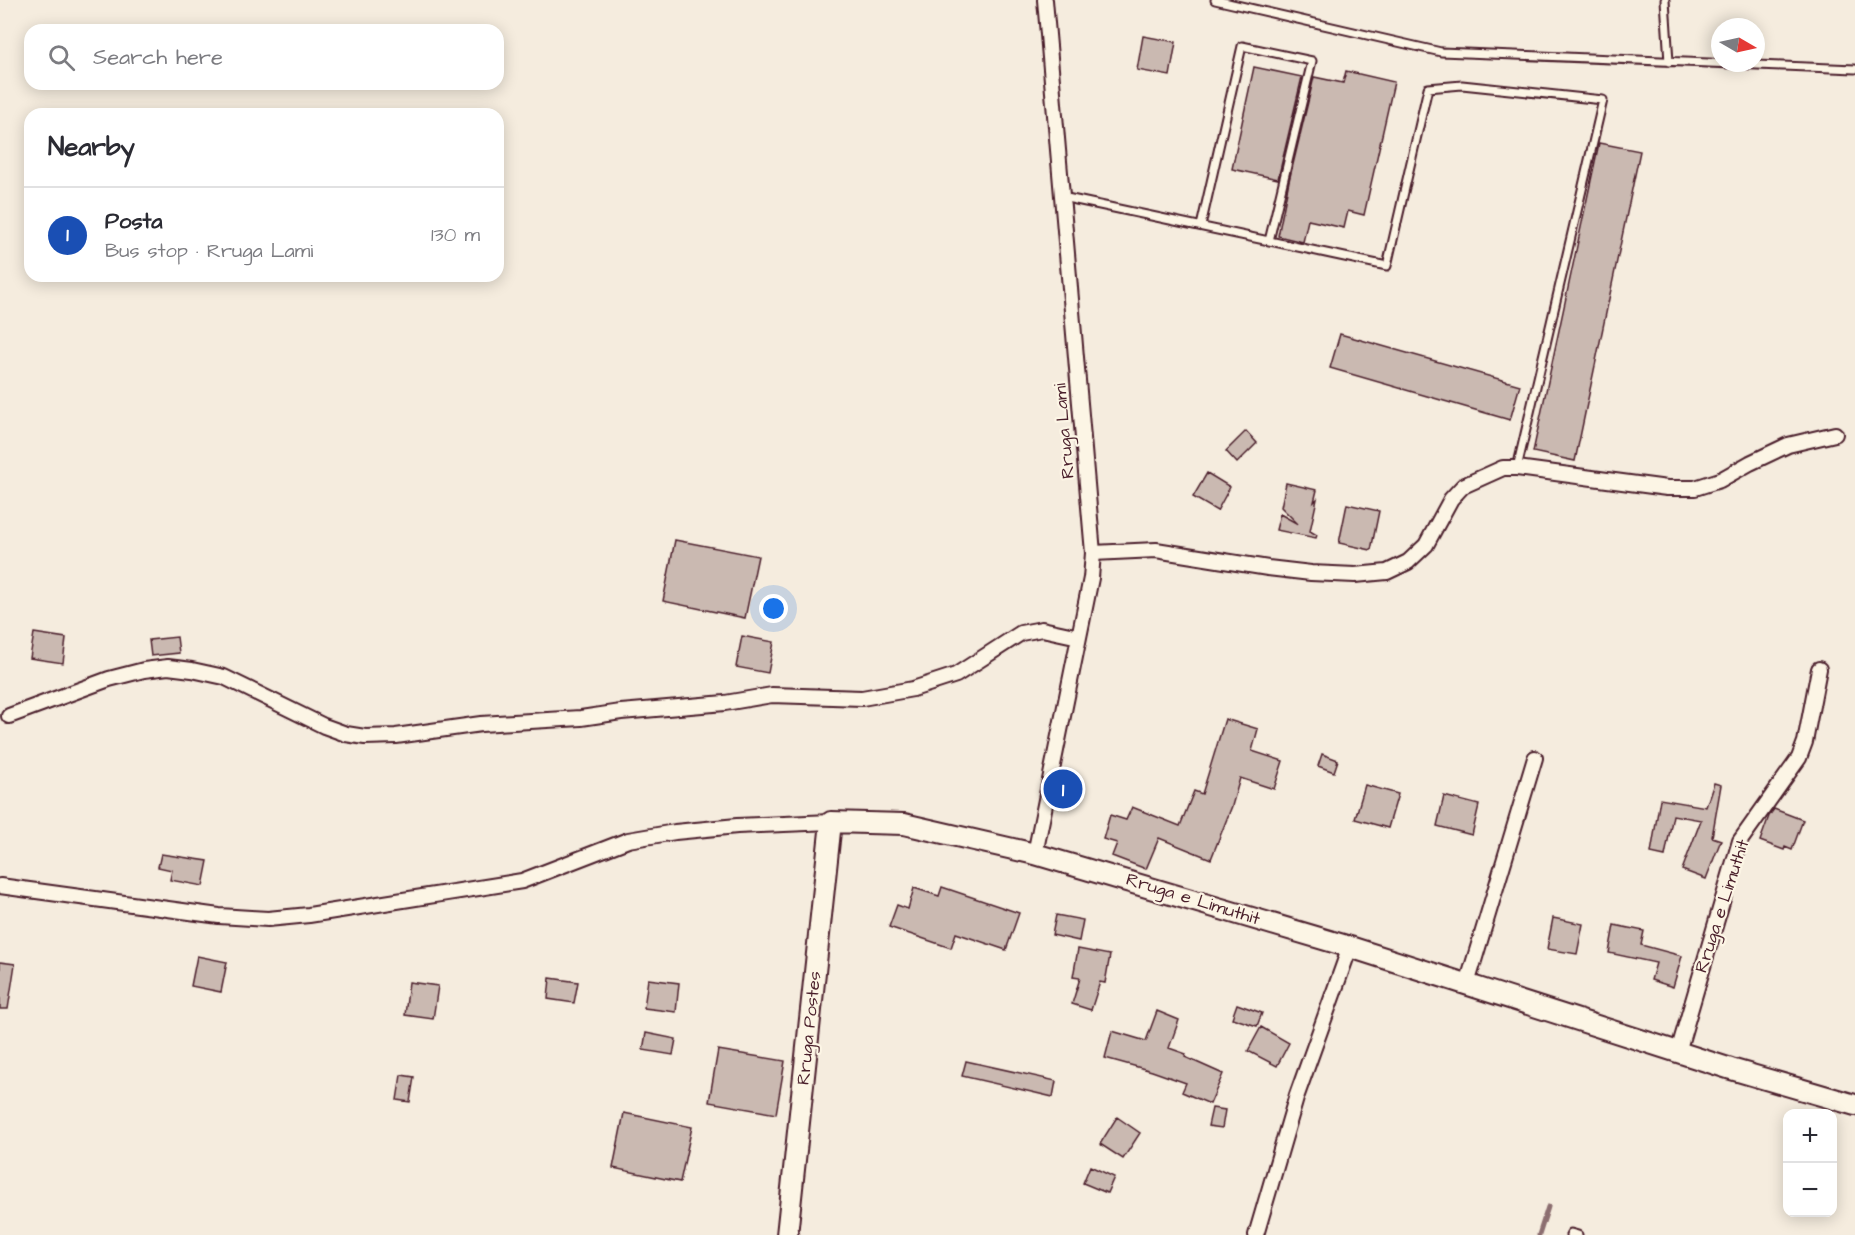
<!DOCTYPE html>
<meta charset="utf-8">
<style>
body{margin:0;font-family:"Architects Daughter",sans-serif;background:#f7f7f7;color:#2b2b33}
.controls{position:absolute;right:18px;bottom:18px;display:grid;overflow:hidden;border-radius:12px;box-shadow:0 3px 15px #0003}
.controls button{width:54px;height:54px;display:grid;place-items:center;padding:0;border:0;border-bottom:2px solid #e1e1e2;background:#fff;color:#2b2b33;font:30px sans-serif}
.compass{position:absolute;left:1711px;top:18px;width:54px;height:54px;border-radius:50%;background:#fff;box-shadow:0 3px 15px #0003;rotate:99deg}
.you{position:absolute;left:774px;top:609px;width:21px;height:21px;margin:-15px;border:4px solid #fff;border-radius:50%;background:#1a73e8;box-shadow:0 0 0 9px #1a73e833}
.badge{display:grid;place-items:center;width:39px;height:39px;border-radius:50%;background:#2563eb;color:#fff;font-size:20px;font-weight:700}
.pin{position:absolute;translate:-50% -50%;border:3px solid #fff;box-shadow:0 2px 6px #0006}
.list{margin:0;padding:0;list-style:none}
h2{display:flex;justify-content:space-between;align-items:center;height:78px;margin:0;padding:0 24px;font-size:26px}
h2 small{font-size:20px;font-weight:400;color:#7c7c81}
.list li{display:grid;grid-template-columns:39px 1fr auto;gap:18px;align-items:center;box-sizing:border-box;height:96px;padding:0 24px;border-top:2px solid #e1e1e2}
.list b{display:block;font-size:22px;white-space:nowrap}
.list p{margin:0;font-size:20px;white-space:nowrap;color:#7c7c81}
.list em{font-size:20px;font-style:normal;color:#7c7c81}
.icon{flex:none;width:33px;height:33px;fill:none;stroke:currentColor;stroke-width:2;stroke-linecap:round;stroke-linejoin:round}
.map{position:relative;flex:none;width:1855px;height:1235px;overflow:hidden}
.search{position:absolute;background:#fff;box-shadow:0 3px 15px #0003;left:24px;top:24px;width:480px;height:66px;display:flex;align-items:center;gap:15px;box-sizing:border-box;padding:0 21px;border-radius:18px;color:#7c7c81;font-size:22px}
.panel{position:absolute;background:#fff;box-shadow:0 3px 15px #0003;left:24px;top:108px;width:480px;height:174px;border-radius:18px}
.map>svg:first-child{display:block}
</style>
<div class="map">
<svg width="1855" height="1235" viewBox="0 0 1855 1235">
<rect width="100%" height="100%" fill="#f5ecde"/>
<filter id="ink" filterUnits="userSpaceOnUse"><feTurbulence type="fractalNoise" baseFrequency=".0167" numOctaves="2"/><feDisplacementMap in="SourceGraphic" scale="12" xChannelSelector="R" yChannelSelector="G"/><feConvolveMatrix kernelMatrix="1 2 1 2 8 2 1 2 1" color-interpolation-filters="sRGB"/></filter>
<g filter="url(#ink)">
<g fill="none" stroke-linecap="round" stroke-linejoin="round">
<path stroke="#8c6e70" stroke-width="5" d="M1539 1235 1548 1207"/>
</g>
<path fill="#cab9b1" stroke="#4a1f2b" stroke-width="1.5" d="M1143 36 1176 42 1170 76 1137 70Z
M1254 67 1302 77 1278 179 1232 169Z
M1346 71 1394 82 1364 215 1348 211 1344 228 1308 220 1303 242 1278 236 1289 181 1314 77 1343 83Z
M1599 143 1640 151 1575 461 1533 452Z
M1340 334 1520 385 1510 420 1330 368Z
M1246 431 1257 443 1237 463 1226 451Z
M1207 473 1230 487 1217 511 1193 497Z
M1286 483 1317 490 1314 502 1317 499 1310 531 1317 535 1316 538 1276 530 1280 514 1298 524 1281 507Z
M1347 504 1379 511 1371 550 1339 543Z
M675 540 758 556 745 618 663 601Z
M34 633 66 638 63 663 30 658Z
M742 636 774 642 768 673 736 667Z
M177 637 179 653 151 656 149 640Z
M1225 719 1258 729 1252 751 1283 761 1274 789 1240 778 1232 806 1211 859 1159 838 1146 869 1112 856 1117 843 1103 839 1110 815 1126 820 1132 807 1180 826 1194 791 1202 794Z
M1322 754 1338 760 1334 772 1318 766Z
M1714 783 1721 785 1712 837 1721 840 1706 879 1682 870 1701 820 1673 815 1665 856 1651 853 1660 799 1706 807Z
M1365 785 1398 794 1388 828 1355 819Z
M1444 796 1479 805 1472 835 1437 826Z
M1774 809 1803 820 1792 850 1785 847 1784 850 1760 841 1769 816Z
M161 854 208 861 203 886 170 880 172 870 158 867Z
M942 887 1019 913 1006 950 956 933 951 948 889 927 897 905 908 909 914 888 939 896Z
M1056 915 1083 920 1079 941 1052 935Z
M1553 918 1583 924 1577 954 1547 949Z
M1614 925 1644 931 1641 945 1682 956 1673 987 1651 980 1656 963 1609 953Z
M1078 949 1110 955 1105 983 1100 982 1091 1010 1072 1004 1080 978 1073 977Z
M197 956 227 962 221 992 191 986Z
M0 962 15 964 8 1009H0Z
M550 978 578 982 574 1003 548 999Z
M648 979 679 983 676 1012 644 1008Z
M409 982 438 986 433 1019 405 1015Z
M1237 1004 1262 1013 1257 1026 1232 1018Z
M1157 1011 1179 1020 1169 1048 1186 1054 1185 1057 1223 1074 1210 1104 1182 1092 1186 1083 1152 1071 1105 1058 1112 1031 1146 1041Z
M1261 1027 1289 1043 1277 1066 1248 1051Z
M646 1033 676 1039 673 1055 643 1050Z
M718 1050 785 1061 776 1114 709 1102Z
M966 1061 1056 1081 1053 1097 962 1076Z
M401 1075 414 1077 410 1102 397 1100Z
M1212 1108 1225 1110 1222 1128 1208 1126Z
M624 1113 692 1127 680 1182 613 1168Z
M1117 1117 1140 1133 1123 1159 1100 1144Z
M1090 1166 1114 1177 1107 1193 1083 1183Z"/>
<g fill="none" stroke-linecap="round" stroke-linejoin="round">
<g stroke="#4a1f2b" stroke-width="11">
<path id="lane" d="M1215 0 1441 52 1855 69
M1665 0 1669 62
M1062 197 1387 266 1428 88 1462 85 1603 100 1517 468
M1201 226 1242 46 1312 61 1269 241
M1570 1235 1571 1233 1578 1235"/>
</g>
<g stroke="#4a1f2b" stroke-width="18">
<path id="street" d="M1093 553 1156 550 1268 568 1311 573 1355 575 1387 572 1408 562 1426 545 1451 499 1463 486 1503 468H1517L1667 488H1695L1720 480 1750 463 1788 445 1835 434
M9 716 109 679 144 670 168 667 192 670 224 677 324 726 346 734 365 737 396 736 481 724 581 718 621 712 725 703 772 695 862 698 913 689 956 675 1021 633 1042 629 1079 637
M1035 854 1091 578 1093 553 1045 0
M0 886 219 916 268 919 309 915 522 881 628 840 675 832 737 826 831 822
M1467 984 1535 758
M1678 1052 1740 841 1799 758 1805 742 1819 669
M1256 1235 1297 1095 1350 947"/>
</g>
<g stroke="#4a1f2b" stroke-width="24">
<path id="secondary" d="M787 1235 831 822 904 824 1035 854 1350 947 1731 1069 1855 1105"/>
</g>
<use href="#lane" stroke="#fcf5e5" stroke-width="7"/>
<use href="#street" stroke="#fcf5e5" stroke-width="14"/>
<use href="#secondary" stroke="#fcf5e5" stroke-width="20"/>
</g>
</g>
<g text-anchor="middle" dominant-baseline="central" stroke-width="4.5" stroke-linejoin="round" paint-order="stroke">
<g font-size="18" fill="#4a1f2b" stroke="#fcf5e5">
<text transform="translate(1064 431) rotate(-95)">Rruga Lami</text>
<text transform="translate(1193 899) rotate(17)">Rruga e Limuthit</text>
<text transform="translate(1722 906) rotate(-72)">Rruga e Limuthit</text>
<text transform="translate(809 1028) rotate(-84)">Rruga Postes</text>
</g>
</g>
</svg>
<div class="controls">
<button>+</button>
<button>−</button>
</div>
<svg class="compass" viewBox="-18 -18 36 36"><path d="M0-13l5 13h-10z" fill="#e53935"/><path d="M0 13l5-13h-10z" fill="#7c7c81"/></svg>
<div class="you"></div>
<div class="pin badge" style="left:1063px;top:789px;background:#1a4fb4">1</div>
<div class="search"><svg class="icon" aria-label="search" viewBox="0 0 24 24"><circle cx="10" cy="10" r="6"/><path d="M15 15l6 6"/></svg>Search here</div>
<section class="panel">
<h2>Nearby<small></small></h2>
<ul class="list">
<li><span class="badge" style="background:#1a4fb4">1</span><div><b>Posta</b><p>Bus stop · Rruga Lami</p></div><em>130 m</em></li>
</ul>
</section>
</div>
